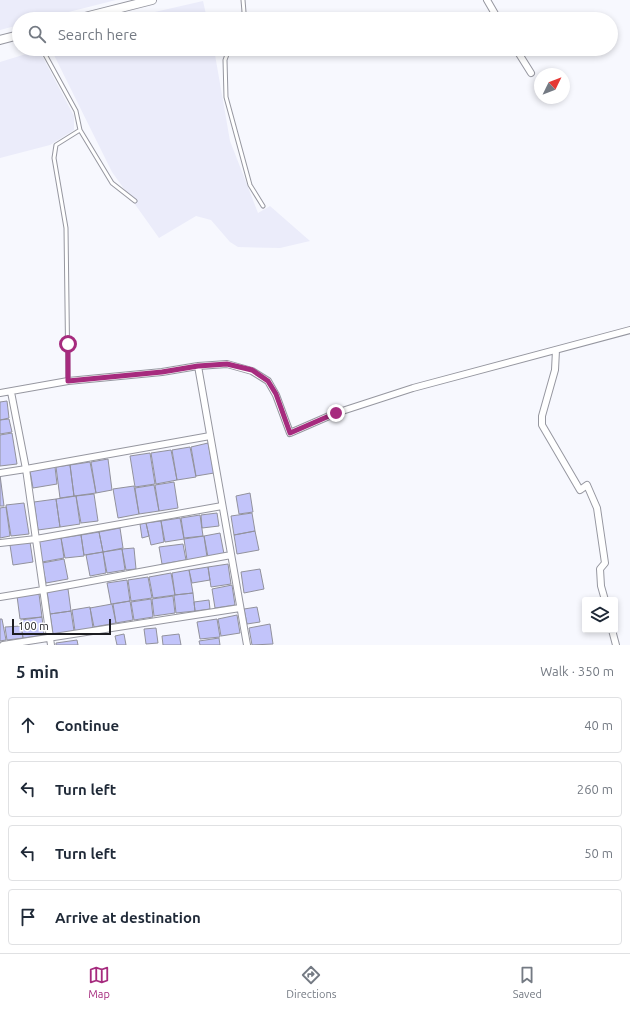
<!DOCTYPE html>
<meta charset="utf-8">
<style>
body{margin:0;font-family:Ubuntu,sans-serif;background:#f2f2f3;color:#1f2937}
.controls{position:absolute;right:12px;bottom:12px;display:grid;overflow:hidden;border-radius:4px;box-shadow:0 2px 6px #0003}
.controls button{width:36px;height:36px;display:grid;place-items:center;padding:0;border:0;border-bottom:1px solid #e0e1e3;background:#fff;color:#1f2937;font:20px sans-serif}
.compass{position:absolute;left:534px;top:68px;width:36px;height:36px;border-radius:50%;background:#fff;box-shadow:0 2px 6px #0003;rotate:47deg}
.scale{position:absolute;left:12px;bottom:10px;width:99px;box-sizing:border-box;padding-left:4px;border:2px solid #1c1c20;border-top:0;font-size:11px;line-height:14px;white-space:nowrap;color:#1c1c20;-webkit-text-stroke:3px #fff;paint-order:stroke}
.stop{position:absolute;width:12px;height:12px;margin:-9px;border:3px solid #a62b7e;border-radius:50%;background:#fff}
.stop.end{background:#a62b7e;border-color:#fff;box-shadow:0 1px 4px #0008}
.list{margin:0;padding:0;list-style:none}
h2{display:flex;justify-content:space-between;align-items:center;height:52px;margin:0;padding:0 16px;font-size:17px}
h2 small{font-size:13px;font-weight:400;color:#747a83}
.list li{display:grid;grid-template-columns:26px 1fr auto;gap:12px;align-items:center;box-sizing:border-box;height:56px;margin:0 8px 8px;padding:0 8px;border:1px solid #e0e1e3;border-radius:4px}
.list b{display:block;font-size:15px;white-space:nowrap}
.list em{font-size:13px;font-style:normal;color:#747a83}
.icon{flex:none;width:22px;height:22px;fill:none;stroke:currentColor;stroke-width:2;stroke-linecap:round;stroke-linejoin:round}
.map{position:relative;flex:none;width:630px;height:645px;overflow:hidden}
.search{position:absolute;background:#fff;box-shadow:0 2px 6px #0003;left:12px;right:12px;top:12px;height:44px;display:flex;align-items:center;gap:10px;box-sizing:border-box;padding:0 14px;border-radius:22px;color:#747a83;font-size:15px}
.sheet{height:308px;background:#fff}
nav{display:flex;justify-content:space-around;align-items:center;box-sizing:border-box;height:56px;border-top:1px solid #e0e1e3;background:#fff;font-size:11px;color:#747a83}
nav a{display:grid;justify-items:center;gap:2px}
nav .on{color:#a62b7e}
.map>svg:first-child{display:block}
</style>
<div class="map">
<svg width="630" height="645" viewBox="0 0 630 645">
<rect width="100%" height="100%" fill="#f7f8fe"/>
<path fill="#ebecfa" d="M0 0H116L41 19H19V25L0 30Z
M203 1 207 19H124Z
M51 49H214L230 141 258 213 270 206 310 241 280 248 238 247 230 242 211 220 196 216 159 238 112 172Z
M39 50 74 116V130L50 145 0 158V62Z"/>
<path fill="#c2c4fa" stroke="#92929c" d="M7 401 9 418 0 420V402Z
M9 419 12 432 0 434V420Z
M12 433 17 464 0 466V435Z
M208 443 214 473 196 476 191 447Z
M190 447 196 477 177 480 172 450Z
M171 450 177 480 156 484 151 453Z
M150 453 155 484 135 487 130 456Z
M108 459 112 490 96 493 91 462Z
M90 462 96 493 74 496 70 465Z
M70 465 74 496 60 498 56 467Z
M55 467 57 484 33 488 30 471Z
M0 475 4 506H0Z
M174 482 178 508 159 511 155 485Z
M154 485 159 511 139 514 135 488Z
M134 486 139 514 118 518 113 489Z
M250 493 253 512 239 514 236 496Z
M94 494 98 521 81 523 76 496Z
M76 496 80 524 60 527 56 499Z
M56 499 60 527 38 530 34 502Z
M24 503 29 534 11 536 6 505Z
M6 507 10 536 0 538V508Z
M217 513 219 526 202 528 201 515Z
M252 513 255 531 234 535 231 516Z
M200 515 203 536 184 538 181 518Z
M180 518 184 539 165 542 161 521Z
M161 521 164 542 151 545 146 523Z
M146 523 149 536 142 538 140 524Z
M120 528 123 548 103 552 99 532Z
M255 531 259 550 237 554 234 535Z
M99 532 103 552 84 555 81 535Z
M220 533 224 554 208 557 204 536Z
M81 535 84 556 65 558 61 538Z
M204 536 207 557 187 560 184 539Z
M61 538 64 558 42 562 39 541Z
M30 542 33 562 13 565 10 545Z
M183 544 186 560 162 564 159 547Z
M134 548 136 569 126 570 122 549Z
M122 549 125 570 107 573 103 552Z
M103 552 106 573 90 576 86 555Z
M64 559 68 579 46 583 42 563Z
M228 564 231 584 211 587 208 567Z
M208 567 210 580 192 583 189 570Z
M260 569 264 589 244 593 241 572Z
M189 570 193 593 175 595 172 573Z
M171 573 175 595 153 598 149 577Z
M148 577 152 598 131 601 128 580Z
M127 580 130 601 111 604 107 583Z
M232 585 235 605 215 608 212 589Z
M68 589 71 611 50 614 47 591Z
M193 593 195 611 176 613 174 595Z
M39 594 42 617 20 619 17 596Z
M173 596 175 613 154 616 152 599Z
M151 599 153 617 134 620 131 602Z
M209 600 210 609 195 611 194 602Z
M130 601 133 620 116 623 113 604Z
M112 604 116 623 94 627 90 608Z
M90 607 93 628 75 631 72 610Z
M257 607 260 622 247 624 244 609Z
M71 611 74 631 53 634 50 614Z
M237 615 240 633 221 636 218 619Z
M42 617 44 635 23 638 21 620Z
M0 619H2L6 640 0 641Z
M217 619 220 637 200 639 197 622Z
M270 624 273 644 252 645 249 628Z
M21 626 23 638 7 640 5 627Z
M156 628 158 643 146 644 144 629Z
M124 634 126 645H117L115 636Z
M179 634 181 645H163L162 636Z
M219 638 220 645H200L199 641Z
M77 640 78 645H56V643Z"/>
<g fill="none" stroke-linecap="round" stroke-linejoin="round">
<g stroke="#9697a0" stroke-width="5">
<path id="service" d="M241 19 244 12 243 0
M42 49 76 111 80 130 112 183 135 201
M229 49 225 60 226 97 250 185 263 206
M68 381 66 228 54 158 56 145 80 130"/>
</g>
<g stroke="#9697a0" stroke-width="8">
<path id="minor" d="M487 0 498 19
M516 49 531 73
M556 350 555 370 542 416V425L580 490 587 485 597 508 605 563 600 569 601 586 605 600
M198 366 247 645
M11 392 26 469 51 645
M0 393 68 381 162 372 198 366 227 364 252 371 268 381 276 395 290 433 336 413 413 388 630 330
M0 473 26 469 210 436
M0 543 36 539 222 506
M0 597 43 590 231 555
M612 630 616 645
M3 645 240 608"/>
</g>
<g stroke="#9697a0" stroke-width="10">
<path id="secondary" d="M77 19 152 0
M0 40 19 35"/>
</g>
<use href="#service" stroke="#fff" stroke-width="3"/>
<use href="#minor" stroke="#fff" stroke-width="6"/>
<use href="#secondary" stroke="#fff" stroke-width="8"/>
</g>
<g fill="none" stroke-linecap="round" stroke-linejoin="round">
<path stroke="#a62b7e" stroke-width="5" d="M68 344V381L162 372 198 366 227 364 252 370 268 381 276 394 290 433 336 413"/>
</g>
</svg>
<div class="controls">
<button><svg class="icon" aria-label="layers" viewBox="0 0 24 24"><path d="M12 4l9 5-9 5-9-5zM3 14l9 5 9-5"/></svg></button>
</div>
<svg class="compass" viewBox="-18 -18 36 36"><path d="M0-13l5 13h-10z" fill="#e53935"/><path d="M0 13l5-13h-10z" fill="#747a83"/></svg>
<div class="scale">100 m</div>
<div class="stop" style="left:68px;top:344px"></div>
<div class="stop end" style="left:336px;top:413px"></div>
<div class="search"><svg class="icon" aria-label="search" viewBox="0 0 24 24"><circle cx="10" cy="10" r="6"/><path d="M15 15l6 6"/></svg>Search here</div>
</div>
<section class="sheet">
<h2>5 min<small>Walk · 350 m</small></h2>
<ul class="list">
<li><svg class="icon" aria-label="ahead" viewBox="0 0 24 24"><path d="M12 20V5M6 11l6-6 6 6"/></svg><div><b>Continue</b></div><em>40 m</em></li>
<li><svg class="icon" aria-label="left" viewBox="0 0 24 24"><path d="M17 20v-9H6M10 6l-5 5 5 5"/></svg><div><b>Turn left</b></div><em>260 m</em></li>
<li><svg class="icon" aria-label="left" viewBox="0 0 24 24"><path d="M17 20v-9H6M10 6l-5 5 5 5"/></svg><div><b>Turn left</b></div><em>50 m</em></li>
<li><svg class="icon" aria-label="arrive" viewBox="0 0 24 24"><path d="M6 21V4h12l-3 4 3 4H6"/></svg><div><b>Arrive at destination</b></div></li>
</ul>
</section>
<nav>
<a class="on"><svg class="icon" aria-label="map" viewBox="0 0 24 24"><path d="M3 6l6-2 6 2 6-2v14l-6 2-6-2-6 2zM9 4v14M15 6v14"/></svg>Map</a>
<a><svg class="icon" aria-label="directions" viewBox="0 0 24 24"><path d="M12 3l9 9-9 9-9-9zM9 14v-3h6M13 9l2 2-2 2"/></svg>Directions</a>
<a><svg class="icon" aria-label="saved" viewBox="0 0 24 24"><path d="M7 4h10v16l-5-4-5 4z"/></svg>Saved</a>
</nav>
